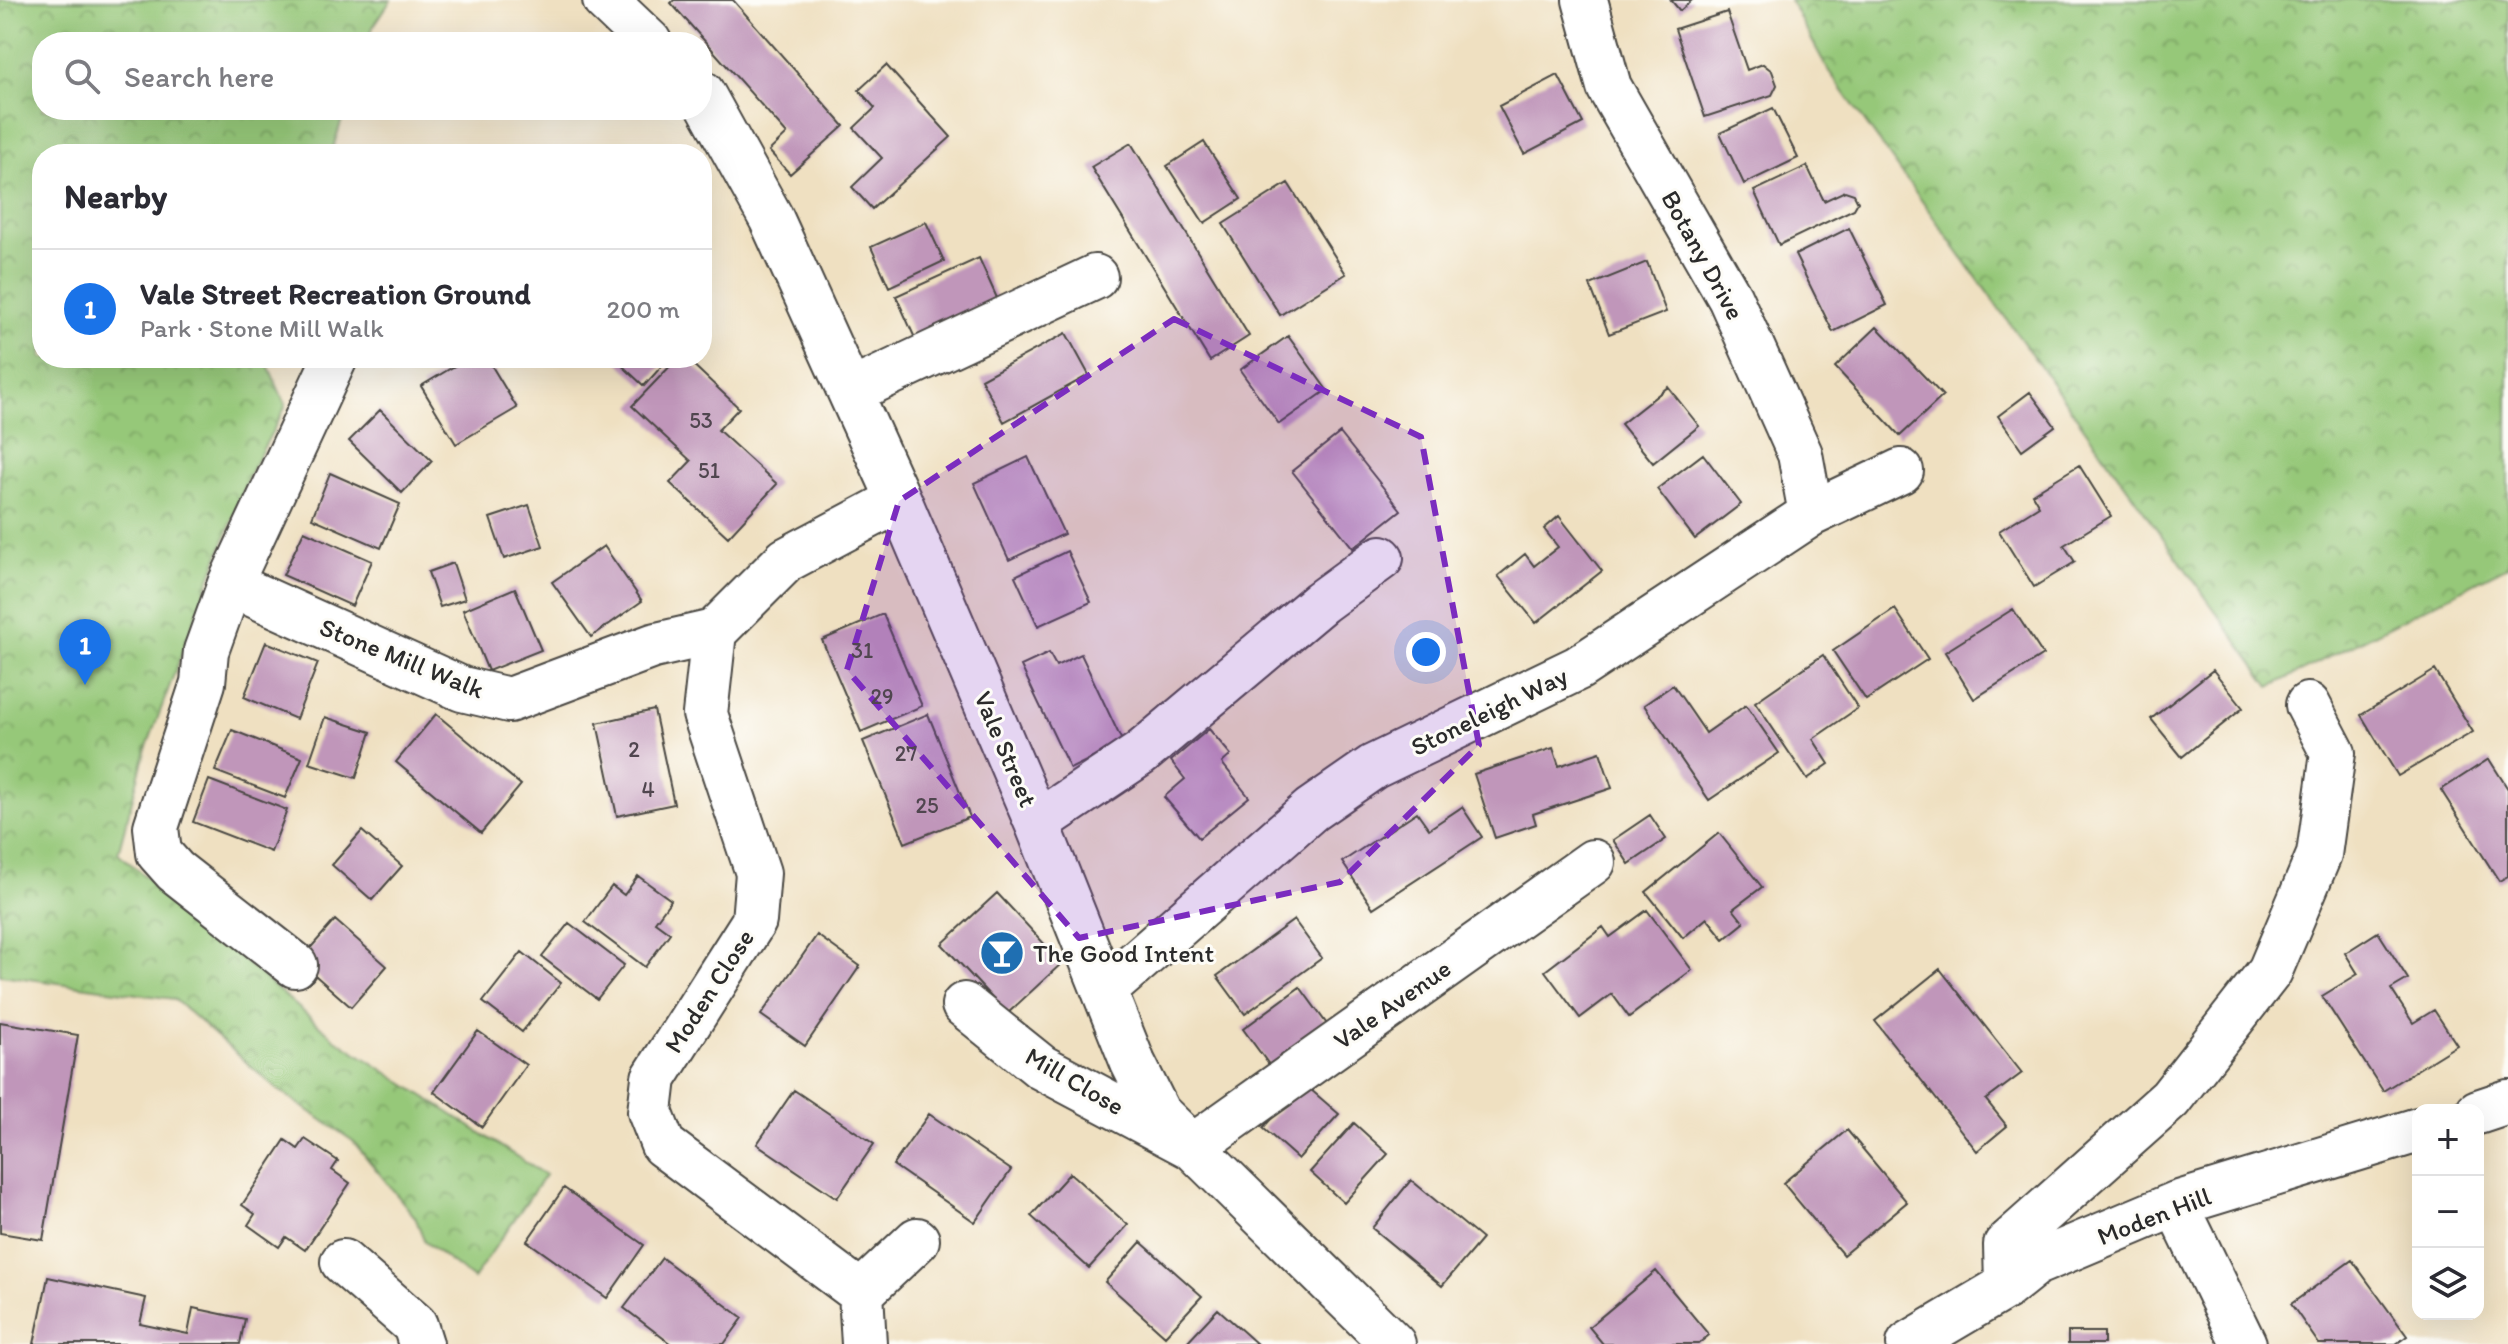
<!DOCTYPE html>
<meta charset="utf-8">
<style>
body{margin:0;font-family:Itim,sans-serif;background:#f2f2f3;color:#2b2b33}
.controls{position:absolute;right:24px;bottom:24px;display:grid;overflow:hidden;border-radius:16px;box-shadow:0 8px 32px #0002}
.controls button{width:72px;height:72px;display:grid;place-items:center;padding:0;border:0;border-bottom:2px solid #e1e1e2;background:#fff;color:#2b2b33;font:40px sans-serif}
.you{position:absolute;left:1426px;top:652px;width:28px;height:28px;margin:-20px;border:6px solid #fff;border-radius:50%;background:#1a73e8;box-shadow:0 0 0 12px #1a73e833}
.badge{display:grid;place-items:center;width:52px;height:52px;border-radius:50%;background:#1a73e8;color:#fff;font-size:26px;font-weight:700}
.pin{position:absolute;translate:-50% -66px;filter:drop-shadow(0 2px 4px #0008)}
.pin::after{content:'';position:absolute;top:42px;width:28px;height:24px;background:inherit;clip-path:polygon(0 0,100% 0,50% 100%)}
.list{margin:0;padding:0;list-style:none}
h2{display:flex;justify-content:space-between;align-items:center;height:104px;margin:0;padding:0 32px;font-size:34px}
h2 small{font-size:26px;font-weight:400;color:#7c7c81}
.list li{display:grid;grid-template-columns:52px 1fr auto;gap:24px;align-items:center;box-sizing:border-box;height:120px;padding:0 32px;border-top:2px solid #e1e1e2}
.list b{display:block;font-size:30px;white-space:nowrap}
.list p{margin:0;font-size:26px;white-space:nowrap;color:#7c7c81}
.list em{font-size:26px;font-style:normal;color:#7c7c81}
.icon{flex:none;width:44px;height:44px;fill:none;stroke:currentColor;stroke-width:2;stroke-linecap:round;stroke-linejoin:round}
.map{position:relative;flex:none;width:2508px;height:1344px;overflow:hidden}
.search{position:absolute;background:#fff;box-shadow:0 8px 32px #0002;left:32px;top:32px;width:680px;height:88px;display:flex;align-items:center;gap:20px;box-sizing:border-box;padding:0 28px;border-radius:32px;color:#7c7c81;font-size:30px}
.panel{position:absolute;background:#fff;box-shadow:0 8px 32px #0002;left:32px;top:144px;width:680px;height:224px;border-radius:32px}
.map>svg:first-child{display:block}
</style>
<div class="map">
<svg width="2508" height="1344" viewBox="0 0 2508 1344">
<defs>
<pattern id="park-crowns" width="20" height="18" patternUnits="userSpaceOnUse" patternTransform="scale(2)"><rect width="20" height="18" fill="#96c879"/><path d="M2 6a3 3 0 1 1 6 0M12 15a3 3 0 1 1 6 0" fill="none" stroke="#7ba363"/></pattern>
</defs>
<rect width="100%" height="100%" fill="#fdfcf7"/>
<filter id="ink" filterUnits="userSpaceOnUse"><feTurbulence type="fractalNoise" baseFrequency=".0125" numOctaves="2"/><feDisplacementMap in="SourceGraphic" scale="16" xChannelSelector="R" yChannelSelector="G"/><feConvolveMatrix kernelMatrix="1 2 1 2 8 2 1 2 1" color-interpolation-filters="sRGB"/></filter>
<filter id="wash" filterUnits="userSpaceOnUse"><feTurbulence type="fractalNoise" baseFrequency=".006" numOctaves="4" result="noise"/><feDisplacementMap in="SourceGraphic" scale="32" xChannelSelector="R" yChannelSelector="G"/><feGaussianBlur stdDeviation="1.8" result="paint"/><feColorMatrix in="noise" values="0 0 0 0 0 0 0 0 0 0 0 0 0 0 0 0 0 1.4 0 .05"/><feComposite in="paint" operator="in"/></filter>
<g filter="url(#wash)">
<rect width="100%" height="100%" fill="#efe0c1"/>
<path fill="url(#park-crowns)" stroke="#607a52" stroke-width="2" d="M0 0H391L373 27 368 42H42V110H345L331 154H42V358H265L286 406 249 475 195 618 145 752 118 853 334 1038 545 1175 473 1279 425 1242 415 1217 353 1141 277 1089 174 999 0 975Z
M1790 0H2508V566L2270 687 1828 70Z"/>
<g id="blocks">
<path fill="#c096ba" d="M674 0H733L844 126 790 174 769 151 787 134 671 3Z
M1671 0H1692L1680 11Z
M1727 12 1747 70 1763 64 1772 71 1777 85 1772 95 1705 117 1675 29Z
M886 65 951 137 872 209 852 187 882 158 854 128 875 108 859 90Z
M1558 75 1583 123 1524 154 1499 106Z
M1773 108 1798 158 1744 184 1720 133Z
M1204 142 1241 199 1204 223 1167 166Z
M1131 143 1249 336 1210 361 1091 167Z
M1807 166 1824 201 1845 191 1854 194 1858 202 1854 209 1779 245 1754 191Z
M1288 183 1346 274 1280 315 1223 224Z
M926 222 944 261 889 287 871 247Z
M1849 228 1887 305 1833 332 1795 255Z
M979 258 1001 307 918 345 896 296Z
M1647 262 1666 312 1609 334 1590 285Z
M1877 327 1943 396 1900 436 1835 367Z
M1066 333 1089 375 1004 422 981 379Z
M1288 336 1327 390 1279 424 1240 370Z
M468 358H487L517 408 456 444 421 386Z
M614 358H669L644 386Z
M678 358H686L739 408 718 430 777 484 728 537 670 483 691 461 632 406Z
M1668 387 1699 426 1653 463 1621 424Z
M2030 392 2055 426 2022 450 1998 416Z
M380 410 432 461 402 493 349 441Z
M1340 433 1401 510 1353 548 1292 471Z
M1703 454 1741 504 1695 539 1657 489Z
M1028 457 1064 534 1009 560 974 483Z
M2079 465 2111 516 2064 545 2075 562 2034 587 1999 531 2039 506 2032 494Z
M330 473 400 504 381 548 312 518Z
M529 505 543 546 504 559 490 518Z
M1559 516 1602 571 1536 623 1498 576 1525 554 1534 566 1558 547 1544 529Z
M304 531 372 561 352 606 283 575Z
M604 546 642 601 591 637 552 582Z
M1067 551 1091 602 1038 626 1015 576Z
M453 563 465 599 440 607 428 572Z
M515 588 541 650 488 671 463 610Z
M1895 609 1928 659 1866 700 1833 651Z
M2013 609 2043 655 1974 699 1945 652Z
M883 614 922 706 861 732 822 640Z
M266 642 318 663 296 719 244 697Z
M1049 653 1056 666 1081 654 1123 743 1070 769 1021 666Z
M1823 655 1858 708 1813 739 1829 764 1807 779 1755 702Z
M2213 670 2243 708 2182 757 2151 719Z
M2435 670 2473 732 2398 776 2361 715Z
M1673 685 1706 733 1746 705 1779 753 1709 800 1644 705Z
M654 710 674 804 617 816 597 723Z
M436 714 521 785 481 833 396 762Z
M928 714 970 817 905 843 863 741Z
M325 717 371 732 356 778 309 763Z
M1209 729 1231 755 1222 763 1249 797 1199 838 1164 797 1185 779 1171 761Z
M232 730 302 758 285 798 215 771Z
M1553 748 1559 766 1600 752 1612 788 1533 814 1536 824 1495 838 1474 774Z
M2489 759 2508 789V876L2499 881 2441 790Z
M209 780 287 810 271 852 193 822Z
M1462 807 1482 837 1373 908 1342 862 1417 812 1429 829Z
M1650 815 1666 839 1629 864 1613 840Z
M362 831 402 866 372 900 332 865Z
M1719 833 1762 887 1733 909 1744 923 1724 939 1707 918 1683 938 1646 892Z
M638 876 671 900 655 922 670 933 645 967 585 922 612 886 624 895Z
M997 893 1062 963 1007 1014 942 944Z
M1647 910 1692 970 1629 1017 1612 994 1580 1018 1545 971 1603 927 1610 937Z
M335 920 387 966 351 1007 299 961Z
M1294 920 1322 958 1245 1014 1217 976Z
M569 923 624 965 597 999 542 957Z
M2378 932 2408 979 2391 989 2413 1023 2434 1010 2457 1045 2383 1091 2322 996 2358 974 2345 953Z
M817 935 860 966 805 1046 761 1015Z
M522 952 561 983 522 1032 483 1002Z
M1940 969 2022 1073 1986 1100 2007 1126 1977 1151 1875 1021Z
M1300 987 1329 1027 1273 1070 1243 1029Z
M0 1022 78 1035 43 1240 0 1233Z
M478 1031 526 1065 482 1127 434 1092Z
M1303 1083 1339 1114 1298 1159 1263 1128Z
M794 1090 874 1144 837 1198 757 1144Z
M929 1114 1011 1170 975 1222 893 1165Z
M1354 1123 1388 1154 1344 1203 1310 1172Z
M1847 1130 1907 1202 1843 1255 1783 1183Z
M305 1139 338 1161 332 1170 350 1183 305 1250 286 1237 279 1247 248 1225 255 1214 242 1205 285 1140 298 1149Z
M1070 1173 1128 1225 1089 1268 1031 1216Z
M1411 1180 1482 1239 1442 1286 1372 1228Z
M564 1188 644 1245 607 1298 527 1241Z
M1141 1242 1202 1296 1165 1336 1105 1282Z
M662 1258 743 1318 724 1344H671L624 1308Z
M2352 1260 2407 1336 2396 1344H2319L2291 1304Z
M1656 1271 1709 1335 1698 1344H1603L1589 1327Z
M48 1277 146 1298 140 1324 188 1334 193 1308 245 1319 240 1344H34Z
M1218 1309 1257 1344H1185Z
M2068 1332H2104V1344H2068Z"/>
</g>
</g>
<g filter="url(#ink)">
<use href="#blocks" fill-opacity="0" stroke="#484642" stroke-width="2"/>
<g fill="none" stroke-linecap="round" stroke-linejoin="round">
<g stroke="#484642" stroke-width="48">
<path id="minor" d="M605 0 649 42
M1585 0 1609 87 1730 298 1800 454 1811 514
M702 93 771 218 899 500 1037 823 1133 1063 1158 1113 1393 1344
M850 392 1095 277
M230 584 462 689 509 700 653 646 714 632
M1037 823 1140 754 1321 602 1381 558
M295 965 175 871 159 853 156 827 203 683 206 651 230 584 335 358
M1105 990 1311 810 1373 767 1578 668 1811 514 1901 471
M964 1005 1041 1067 1192 1147 1593 862
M2478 1112 2508 1102
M2176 1204 2244 1344
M343 1262 415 1325 421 1344
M2007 1286 2006 1245 2170 1099 2270 971 2319 855 2333 753 2308 705
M861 1293 663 1145 650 1112 654 1078 754 921 758 873 705 714 714 632 786 560 899 500
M864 1344 861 1293 917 1240
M1909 1344 2007 1286 2036 1263 2176 1204 2418 1130"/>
</g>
<use href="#minor" stroke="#fff" stroke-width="44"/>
</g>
</g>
<path fill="#7b2cbf" fill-opacity="0.2" stroke="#7b2cbf" stroke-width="6" stroke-dasharray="16 10" stroke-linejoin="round" d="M1174 319 1421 437 1479 745 1340 882 1079 938 847 670 899 501Z"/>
<defs>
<g id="bar-disc" transform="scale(2.3)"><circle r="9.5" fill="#1f6fb2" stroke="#fdfcf7"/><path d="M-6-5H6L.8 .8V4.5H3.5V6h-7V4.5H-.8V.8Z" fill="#fff"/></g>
</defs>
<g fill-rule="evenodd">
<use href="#bar-disc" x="1002" y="953"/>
</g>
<g text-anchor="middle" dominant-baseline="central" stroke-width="6" stroke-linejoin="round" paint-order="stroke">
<g font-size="22" fill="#50464f">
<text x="701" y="420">53</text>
<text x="709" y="470">51</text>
<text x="862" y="650">31</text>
<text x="882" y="696">29</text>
<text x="634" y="749">2</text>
<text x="906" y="753">27</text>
<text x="648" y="789">4</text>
<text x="927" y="805">25</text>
</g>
<g font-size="26" fill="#2b2b2b" stroke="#fdfcf7">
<text transform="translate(1703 255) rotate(61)">Botany Drive</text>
<text transform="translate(402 658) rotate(22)">Stone Mill Walk</text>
<text transform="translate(1489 711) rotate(-26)">Stoneleigh Way</text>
<text transform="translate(1006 749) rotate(67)">Vale Street</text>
<text transform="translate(709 991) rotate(-57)">Moden Close</text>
<text transform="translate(1392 1004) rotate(-35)">Vale Avenue</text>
<text transform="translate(1075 1081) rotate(30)">Mill Close</text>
<text transform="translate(2154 1216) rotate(-21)">Moden Hill</text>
</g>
<g font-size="26" fill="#2b2b2b" stroke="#fdfcf7" text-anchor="start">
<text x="1033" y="953">The Good Intent</text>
</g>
</g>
</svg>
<div class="controls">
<button>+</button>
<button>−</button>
<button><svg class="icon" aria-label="layers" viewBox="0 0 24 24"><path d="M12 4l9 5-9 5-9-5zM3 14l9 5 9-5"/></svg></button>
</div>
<div class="you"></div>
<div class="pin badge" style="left:85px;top:685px">1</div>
<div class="search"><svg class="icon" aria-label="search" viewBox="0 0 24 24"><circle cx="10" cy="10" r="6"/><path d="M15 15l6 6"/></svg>Search here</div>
<section class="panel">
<h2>Nearby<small></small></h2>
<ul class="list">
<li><span class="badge">1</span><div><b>Vale Street Recreation Ground</b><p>Park · Stone Mill Walk</p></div><em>200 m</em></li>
</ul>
</section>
</div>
